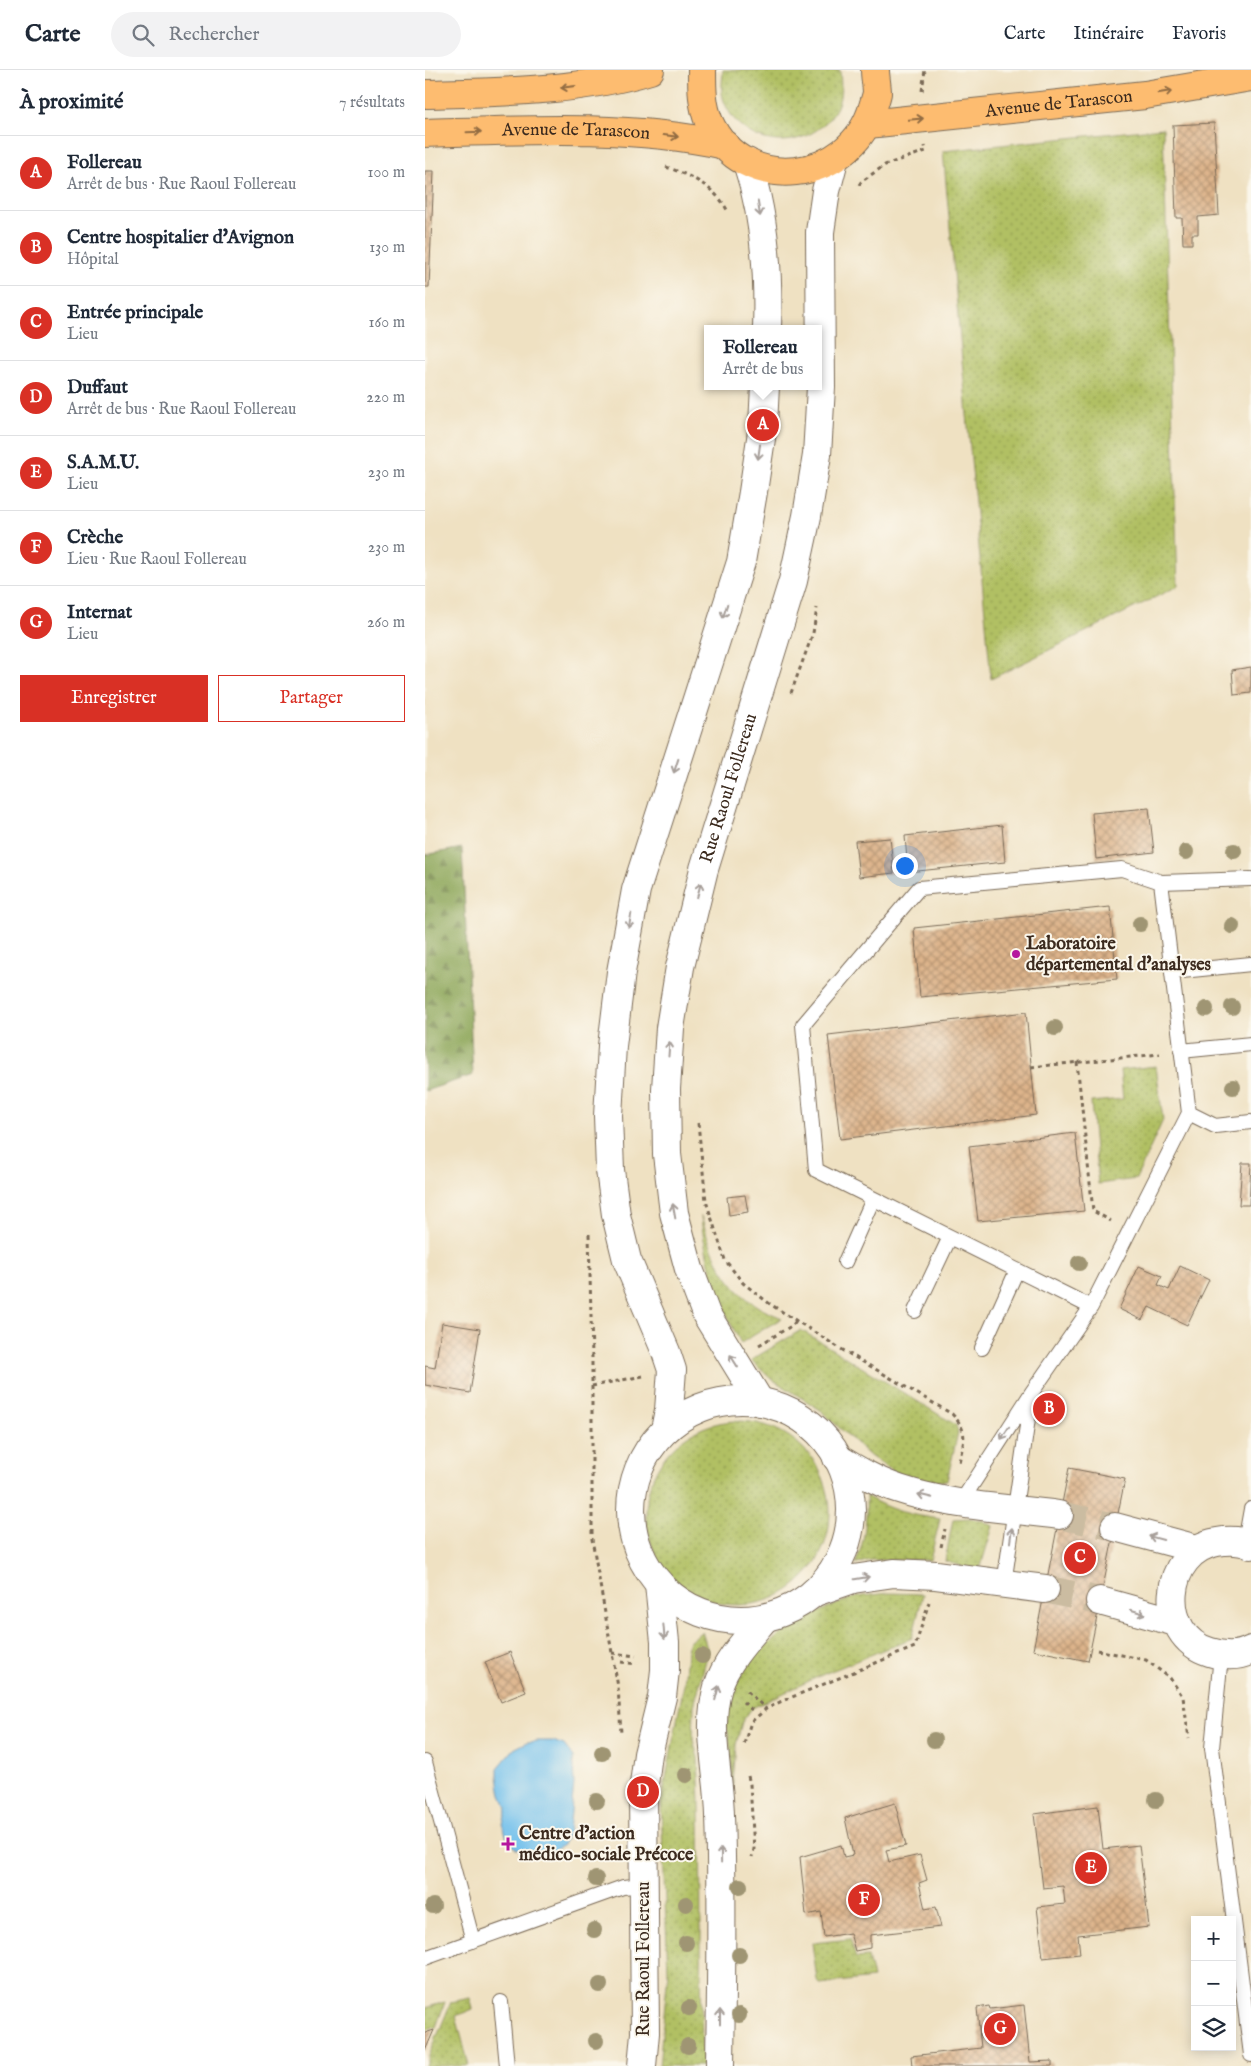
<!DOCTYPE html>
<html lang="fr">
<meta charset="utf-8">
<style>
body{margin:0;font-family:"IM FELL English",serif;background:#f2f2f3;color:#1f2937}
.controls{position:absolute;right:15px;bottom:15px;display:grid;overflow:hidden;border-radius:0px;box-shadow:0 2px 12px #0003}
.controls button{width:45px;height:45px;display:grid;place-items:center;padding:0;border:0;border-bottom:1px solid #e0e1e3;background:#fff;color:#1f2937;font:25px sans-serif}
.you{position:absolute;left:479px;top:795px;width:18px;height:18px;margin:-12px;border:4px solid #fff;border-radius:50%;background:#1a73e8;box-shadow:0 0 0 8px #1a73e833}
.badge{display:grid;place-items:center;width:32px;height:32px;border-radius:50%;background:#d93025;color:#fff;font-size:16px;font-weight:700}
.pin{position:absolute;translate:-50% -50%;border:2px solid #fff;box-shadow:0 1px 5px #0006}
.popup{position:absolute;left:279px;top:255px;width:118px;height:65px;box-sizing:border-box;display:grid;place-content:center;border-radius:0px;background:#fff;filter:drop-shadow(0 1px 4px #0005);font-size:16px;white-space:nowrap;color:#747a83}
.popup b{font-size:19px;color:#1f2937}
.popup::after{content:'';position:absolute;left:50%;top:100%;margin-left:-10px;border:10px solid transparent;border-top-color:#fff}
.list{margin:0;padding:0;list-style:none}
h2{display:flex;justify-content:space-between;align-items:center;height:65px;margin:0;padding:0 20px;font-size:21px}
h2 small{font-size:16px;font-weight:400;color:#747a83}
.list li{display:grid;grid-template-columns:32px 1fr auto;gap:15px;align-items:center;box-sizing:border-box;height:75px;padding:0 20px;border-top:1px solid #e0e1e3}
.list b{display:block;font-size:19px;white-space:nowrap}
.list p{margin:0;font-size:16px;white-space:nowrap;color:#747a83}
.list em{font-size:16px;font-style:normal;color:#747a83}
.actions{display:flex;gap:10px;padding:15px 20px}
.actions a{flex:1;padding:11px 0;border:1px solid #d93025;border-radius:0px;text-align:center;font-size:18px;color:#d93025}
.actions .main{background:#d93025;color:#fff}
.icon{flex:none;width:28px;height:28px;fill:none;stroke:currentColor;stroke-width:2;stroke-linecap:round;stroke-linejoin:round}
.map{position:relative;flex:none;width:826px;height:1996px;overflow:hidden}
header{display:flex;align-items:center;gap:30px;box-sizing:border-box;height:70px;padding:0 25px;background:#fff;border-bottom:1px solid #e0e1e3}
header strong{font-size:24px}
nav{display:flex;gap:28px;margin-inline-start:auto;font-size:18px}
.search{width:350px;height:45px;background:#f2f2f3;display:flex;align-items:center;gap:12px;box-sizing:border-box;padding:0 18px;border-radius:28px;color:#747a83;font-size:19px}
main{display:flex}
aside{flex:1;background:#fff}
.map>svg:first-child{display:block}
</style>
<header>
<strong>Carte</strong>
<div class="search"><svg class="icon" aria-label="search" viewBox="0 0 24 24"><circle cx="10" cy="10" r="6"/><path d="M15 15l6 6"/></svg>Rechercher</div>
<nav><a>Carte</a><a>Itinéraire</a><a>Favoris</a></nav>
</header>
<main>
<aside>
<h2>À proximité<small>7 résultats</small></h2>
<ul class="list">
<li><span class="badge">A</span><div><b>Follereau</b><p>Arrêt de bus · Rue Raoul Follereau</p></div><em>100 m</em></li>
<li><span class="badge">B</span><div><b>Centre hospitalier d'Avignon</b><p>Hôpital</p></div><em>130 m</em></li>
<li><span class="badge">C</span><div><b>Entrée principale</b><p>Lieu</p></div><em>160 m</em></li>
<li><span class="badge">D</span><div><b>Duffaut</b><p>Arrêt de bus · Rue Raoul Follereau</p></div><em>220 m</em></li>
<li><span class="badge">E</span><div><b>S.A.M.U.</b><p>Lieu</p></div><em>230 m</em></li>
<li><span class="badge">F</span><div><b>Crèche</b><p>Lieu · Rue Raoul Follereau</p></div><em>230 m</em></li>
<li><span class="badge">G</span><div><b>Internat</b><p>Lieu</p></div><em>260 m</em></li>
</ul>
<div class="actions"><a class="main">Enregistrer</a><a>Partager</a></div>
</aside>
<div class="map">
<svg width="826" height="1996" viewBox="0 0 826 1996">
<defs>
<pattern id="grass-dots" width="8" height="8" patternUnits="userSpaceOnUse" patternTransform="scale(1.25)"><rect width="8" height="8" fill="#b1c063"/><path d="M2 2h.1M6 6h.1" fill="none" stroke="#919c51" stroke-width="1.8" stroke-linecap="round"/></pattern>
<pattern id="forest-firs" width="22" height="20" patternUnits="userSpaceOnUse" patternTransform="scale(1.25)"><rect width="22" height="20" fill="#8ca659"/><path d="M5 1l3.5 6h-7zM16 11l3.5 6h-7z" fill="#748749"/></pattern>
<pattern id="building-cross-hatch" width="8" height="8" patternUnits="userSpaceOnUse" patternTransform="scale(1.25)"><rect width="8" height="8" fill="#ddb48b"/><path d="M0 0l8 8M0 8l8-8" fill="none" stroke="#b49371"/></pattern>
</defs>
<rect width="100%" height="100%" fill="#fbf7ec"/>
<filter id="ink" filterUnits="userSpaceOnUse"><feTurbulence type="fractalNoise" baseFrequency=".02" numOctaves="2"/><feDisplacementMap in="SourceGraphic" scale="10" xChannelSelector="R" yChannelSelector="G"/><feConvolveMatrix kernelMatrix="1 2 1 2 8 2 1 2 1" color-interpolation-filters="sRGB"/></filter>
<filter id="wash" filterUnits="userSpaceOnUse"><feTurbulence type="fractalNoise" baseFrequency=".0096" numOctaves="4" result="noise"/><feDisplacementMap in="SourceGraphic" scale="20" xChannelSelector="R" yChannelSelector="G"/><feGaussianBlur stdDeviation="1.12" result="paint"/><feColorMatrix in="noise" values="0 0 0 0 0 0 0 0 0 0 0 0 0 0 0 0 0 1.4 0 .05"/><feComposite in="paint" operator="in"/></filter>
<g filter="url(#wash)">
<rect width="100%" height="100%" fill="#efe1c2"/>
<path fill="url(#grass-dots)" stroke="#767540" d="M298 0H415C416 12 417 26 412 37 392 76 338 83 310 50 304 43 298 32 297 23 296 16 298 7 298 0Z
M738 58 753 516 566 609 518 81Z
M731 996 738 1050 711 1109 673 1114 666 1032 698 1029 695 1000Z
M276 1146C286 1181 298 1212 329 1234 337 1240 348 1244 357 1248L316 1273C294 1234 280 1191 276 1146Z
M376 1260 531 1355 533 1362 522 1411H500L473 1405 445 1386 394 1339 345 1308 326 1290Z
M221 1443a92 92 0 1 1 184 0a92 92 0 1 1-184 0Z
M441 1426C466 1441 486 1445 515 1449L505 1490H446L430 1494C440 1472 442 1450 441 1426Z
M544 1448 558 1451 568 1456 556 1496 551 1501 520 1491 528 1449Z
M463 1523 498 1524 487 1568 399 1604 327 1638 317 1652 311 1675 307 1724C307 1709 307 1693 305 1678 305 1669 301 1660 302 1652 305 1587 370 1549 425 1529 437 1525 451 1525 463 1523Z
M277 1561 283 1582 269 1636 268 1670 273 1688 275 1731 277 1996H234L243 1902 236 1734 259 1614 263 1573Z
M425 1869 431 1888 443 1887 448 1908 395 1914 392 1910 387 1873Z
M45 1928 48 1939 31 1946 44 1996H0L26 1932Z
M20 1932 11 1957 0 1961V1938Z"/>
<path fill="url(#forest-firs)" stroke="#64683c" d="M37 778 48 1005 0 1021V785Z"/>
<path fill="#71c0ec" stroke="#567585" d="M114 1671H128L139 1675 143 1680 148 1687 149 1714 144 1761 138 1775 120 1786H109L89 1777 82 1769 78 1754 82 1738 76 1725 73 1707V1698L89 1679 102 1672Z"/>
<g id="blocks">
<path fill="url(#building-cross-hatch)" d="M789 53 794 145 773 147V164H767V174H758L757 148H751L748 55Z
M0 101H9L4 217H0Z
M826 597V623L809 625 807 600Z
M724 738 729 782 671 789 667 743Z
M577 755 580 792 483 802 480 766Z
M465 768 469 803 434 807 430 771Z
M685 837 692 909 495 927 489 858Z
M601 942 611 1045 415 1069 403 965Z
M650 1063 659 1141 553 1151 544 1076Z
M817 1093H826L824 1135H814Z
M320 1125 323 1142 304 1145 302 1127Z
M714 1196 737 1206 733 1215 744 1220 755 1196 784 1210 762 1255 724 1237 717 1250 694 1239Z
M17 1253 55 1259 45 1323 0 1315V1296L10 1298Z
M644 1398 700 1409 663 1591 608 1580Z
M85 1582 101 1622 76 1632 60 1592Z
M470 1733 481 1776 461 1780 464 1792 495 1785 502 1810 494 1813 500 1839 511 1837 516 1857 445 1865V1878L430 1881 425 1863 399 1867 396 1842 381 1845 375 1787 416 1775 419 1787 428 1785 420 1748Z
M673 1736 678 1779 714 1775 724 1857 653 1865 655 1884 618 1888 612 1837 640 1834 638 1816 618 1818 609 1744Z
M599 1935 605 1992 627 1991V1996H487L486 1986 556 1978 552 1938 564 1936 565 1939Z
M9 1960 0 1981V1963Z"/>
</g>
</g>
<g filter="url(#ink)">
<use href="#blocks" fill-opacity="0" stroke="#7a6a57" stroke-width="1"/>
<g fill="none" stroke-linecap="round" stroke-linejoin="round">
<path stroke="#cbbca1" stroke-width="28" stroke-dasharray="28 14" stroke-linecap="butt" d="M634 1445 690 1457
M620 1519 675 1531"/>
<g stroke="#7a6a57" stroke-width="16">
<path id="service" d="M736 812 826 809
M747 902 826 894
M756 981 826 974
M764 1043 790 1056 826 1052
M420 1192 448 1129
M490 1241 525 1167
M557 1278 592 1200
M536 1432 607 1322 666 1237 764 1043 736 812 697 799 494 818 378 955 391 1100 666 1237
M820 1472 826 1439
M579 1514 606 1328
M796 1585 787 1678 826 1985
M0 1692 48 1871
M0 1888 198 1817 220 1815
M76 1932 82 1996"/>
</g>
<g stroke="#7a6a57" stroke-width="30">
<path id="minor" d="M412 1388C432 1400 452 1412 474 1419 525 1436 582 1438 634 1445
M690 1457 772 1479
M826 1475C815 1470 804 1470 792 1472 737 1481 731 1566 785 1582 798 1586 813 1587 826 1580
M390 1522 428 1509 469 1503 511 1505 620 1519
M675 1531 751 1552"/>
</g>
<g stroke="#7a6a57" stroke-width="30">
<g id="tertiary">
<path d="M322 92C340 146 344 202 342 259"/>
<circle cx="316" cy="1440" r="110"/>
<path id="s1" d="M335 1332 281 1244 264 1199 249 1143 242 1084 241 1019 245 958 255 897 279 799 368 511 382 446 392 385 396 317 395 162 401 121 409 90"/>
<path d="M240 1360 244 1340 247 1300 241 1282 202 1190 191 1145 185 1100 183 1046 187 976 196 902 211 820 316 492 328 422 338 355 340 316"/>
<path d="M217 1996 220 1963 218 1722 223 1684 237 1627 240 1600V1572L234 1514"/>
<path d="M295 1996C296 1912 298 1829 295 1745 294 1703 281 1657 293 1617 301 1591 323 1568 340 1548"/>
</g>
</g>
<g stroke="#7a6a57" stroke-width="30">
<g id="primary">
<path d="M277 0C277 18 277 35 284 52 318 127 426 113 448 37 449 33 451 28 452 23 452 16 450 7 450 0"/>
<path d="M0 24C75 22 153 22 225 0"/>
<path id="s2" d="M443 54 720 25 826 7"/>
<path id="s3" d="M0 63C100 60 202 54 300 75"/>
</g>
</g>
<path stroke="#7a6a57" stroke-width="3" stroke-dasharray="4 4" stroke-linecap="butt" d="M497 21 500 0
M241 97C265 105 292 118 303 142
M434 115 436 112 460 95 501 81 500 76
M366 623 388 563 392 538
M652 992 668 1141 686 1151
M606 997 735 984
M273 1053 281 1131 300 1190 318 1213 345 1234 416 1279 527 1344C544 1362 539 1370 534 1392
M164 1164 167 1287V1469L193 1617 196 1663
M334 1275 368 1255 372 1249
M167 1316 218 1306
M516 1477 520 1459
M672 1580 721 1590 745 1608 758 1627 764 1668
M187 1583 211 1586
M196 1592 211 1594
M322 1621 341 1639
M318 1632 327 1640
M319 1674 326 1652 341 1639 355 1632 490 1577 504 1532
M323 1706 325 1714 329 1779 327 1787"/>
<use href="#service" stroke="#fff" stroke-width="14"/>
<use href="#minor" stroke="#fff" stroke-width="28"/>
<use href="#tertiary" stroke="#fff" stroke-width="28"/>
<use href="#primary" stroke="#fdbc70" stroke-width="28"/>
</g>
<g fill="#9f9573">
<circle cx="809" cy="781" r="8"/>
<circle cx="761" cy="782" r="8"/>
<circle cx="715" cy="854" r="8"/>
<circle cx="807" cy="856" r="8"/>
<circle cx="807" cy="937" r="8"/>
<circle cx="781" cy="939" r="8"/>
<circle cx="630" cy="958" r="8"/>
<circle cx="808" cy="1017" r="8"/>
<circle cx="654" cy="1193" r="8"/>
<circle cx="277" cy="1586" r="8"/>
<circle cx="509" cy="1670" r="8"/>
<circle cx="177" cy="1683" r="8"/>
<circle cx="261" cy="1705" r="8"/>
<circle cx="731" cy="1730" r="8"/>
<circle cx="172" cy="1731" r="8"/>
<circle cx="171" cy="1809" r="8"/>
<circle cx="315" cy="1816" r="8"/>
<circle cx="261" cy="1834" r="8"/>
<circle cx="8" cy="1836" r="8"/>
<circle cx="169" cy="1860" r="8"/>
<circle cx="261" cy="1873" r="8"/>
<circle cx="314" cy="1885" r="8"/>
<circle cx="175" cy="1915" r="8"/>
<circle cx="264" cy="1938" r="8"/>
<circle cx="314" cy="1945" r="8"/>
<circle cx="171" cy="1971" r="8"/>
<circle cx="263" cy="1976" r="8"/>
</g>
<defs><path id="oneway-shaft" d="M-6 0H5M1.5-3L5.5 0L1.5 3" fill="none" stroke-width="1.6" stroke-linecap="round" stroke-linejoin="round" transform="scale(1.25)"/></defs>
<g stroke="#926c43">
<use href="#oneway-shaft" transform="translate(143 17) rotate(173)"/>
<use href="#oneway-shaft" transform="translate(740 22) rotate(-9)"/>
<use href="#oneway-shaft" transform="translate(491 49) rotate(-5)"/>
<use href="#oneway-shaft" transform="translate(49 62) rotate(-2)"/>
<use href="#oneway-shaft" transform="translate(246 66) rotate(7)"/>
</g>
<g stroke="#a79f9a">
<use href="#oneway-shaft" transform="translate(334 139) rotate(81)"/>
<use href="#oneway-shaft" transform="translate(334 382) rotate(98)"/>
<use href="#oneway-shaft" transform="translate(300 541) rotate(108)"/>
<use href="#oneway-shaft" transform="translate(251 696) rotate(108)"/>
<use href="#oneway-shaft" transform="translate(274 820) rotate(-76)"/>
<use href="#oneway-shaft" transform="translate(205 851) rotate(100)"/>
<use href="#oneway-shaft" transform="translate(244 979) rotate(-86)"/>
<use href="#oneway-shaft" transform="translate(249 1141) rotate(-100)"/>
<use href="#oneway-shaft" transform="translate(309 1291) rotate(-122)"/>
<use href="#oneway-shaft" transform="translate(580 1363) rotate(123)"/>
<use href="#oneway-shaft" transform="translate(500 1426) rotate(-166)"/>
<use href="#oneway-shaft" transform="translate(586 1465) rotate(-82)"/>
<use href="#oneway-shaft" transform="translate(731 1468) rotate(-165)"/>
<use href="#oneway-shaft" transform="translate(437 1508) rotate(-9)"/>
<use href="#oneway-shaft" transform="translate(713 1542) rotate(17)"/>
<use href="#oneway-shaft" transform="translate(239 1562) rotate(85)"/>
<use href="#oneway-shaft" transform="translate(292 1623) rotate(-76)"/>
<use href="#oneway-shaft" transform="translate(296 1785) rotate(-91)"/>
<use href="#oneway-shaft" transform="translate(295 1947) rotate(-90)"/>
</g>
</g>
<g fill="#b5179e" stroke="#fbf7ec" stroke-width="2">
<circle cx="591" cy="884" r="5"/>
<path d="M80.5 1766.5h5v5h5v5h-5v5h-5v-5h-5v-5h5z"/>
</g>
<g text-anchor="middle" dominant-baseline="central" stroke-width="4" stroke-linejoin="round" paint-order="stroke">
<g font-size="18" fill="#3b2a1e" stroke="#fbf7ec">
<text stroke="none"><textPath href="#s2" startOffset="192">Avenue de Tarascon</textPath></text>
<text stroke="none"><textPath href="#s3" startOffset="151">Avenue de Tarascon</textPath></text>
<text stroke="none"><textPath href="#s1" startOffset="642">Rue Raoul Follereau</textPath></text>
<text transform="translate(219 1889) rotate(-90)">Rue Raoul Follereau</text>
</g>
<g font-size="18" font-weight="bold" fill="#3b2a1e" stroke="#fbf7ec" text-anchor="start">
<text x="601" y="874">Laboratoire<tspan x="601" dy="21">départemental d'analyses</tspan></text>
<text x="94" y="1764">Centre d’action<tspan x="94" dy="21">médico-sociale Précoce</tspan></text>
</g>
</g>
</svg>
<div class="controls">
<button>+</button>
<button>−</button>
<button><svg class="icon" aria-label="layers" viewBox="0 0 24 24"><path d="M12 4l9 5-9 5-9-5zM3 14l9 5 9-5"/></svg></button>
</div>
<div class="you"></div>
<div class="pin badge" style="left:338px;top:355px">A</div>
<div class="popup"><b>Follereau</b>Arrêt de bus</div>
<div class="pin badge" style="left:624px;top:1339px">B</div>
<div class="pin badge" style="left:655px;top:1488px">C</div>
<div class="pin badge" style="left:218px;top:1722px">D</div>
<div class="pin badge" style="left:666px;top:1798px">E</div>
<div class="pin badge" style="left:439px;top:1830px">F</div>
<div class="pin badge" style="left:575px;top:1959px">G</div>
</div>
</main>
